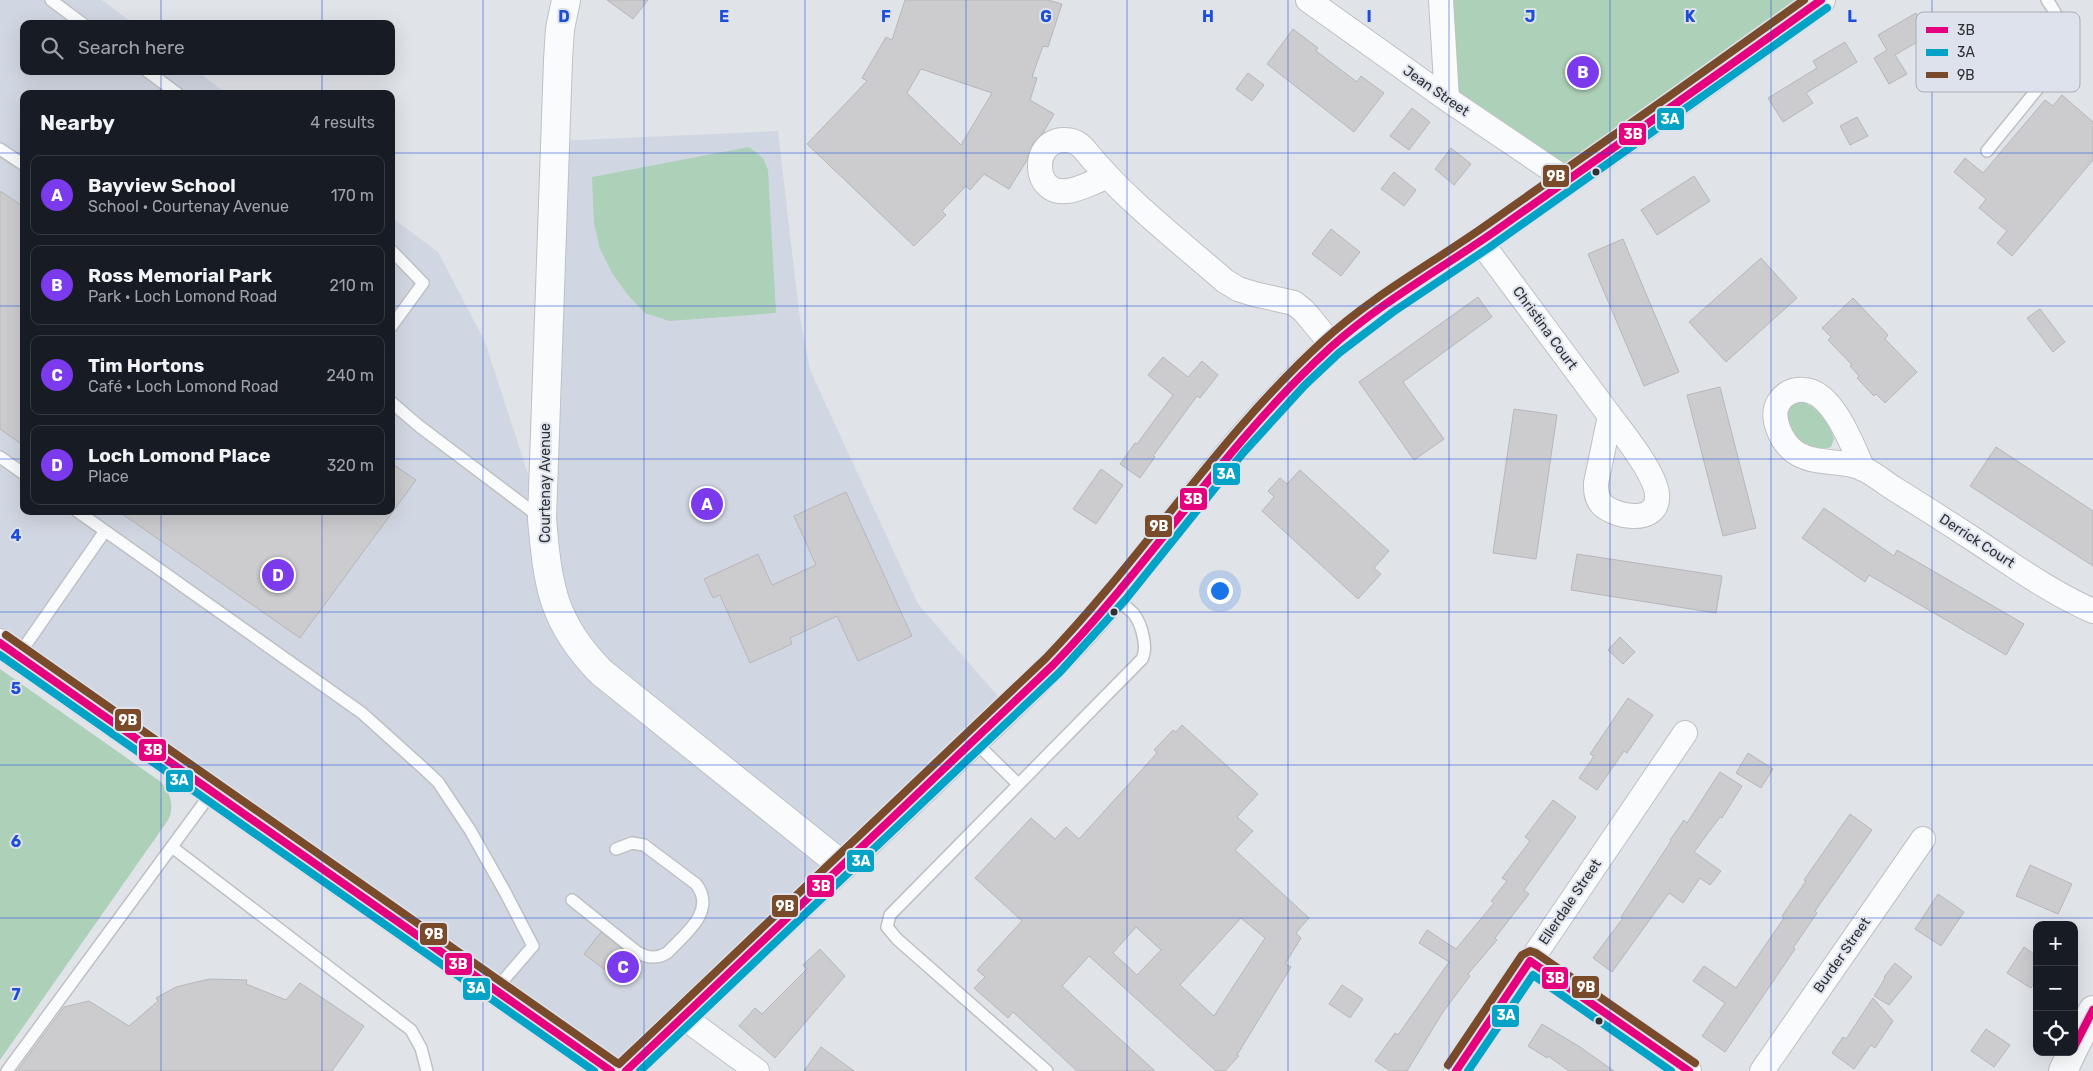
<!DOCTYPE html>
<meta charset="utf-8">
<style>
body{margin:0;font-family:Rubik,sans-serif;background:#242831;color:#f1f3f6}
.controls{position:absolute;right:15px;bottom:15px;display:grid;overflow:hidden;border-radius:10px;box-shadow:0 5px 20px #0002}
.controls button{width:45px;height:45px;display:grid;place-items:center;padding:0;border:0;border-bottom:1px solid #363941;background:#171b24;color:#f1f3f6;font:25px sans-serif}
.you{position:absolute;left:1219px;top:590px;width:18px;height:18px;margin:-12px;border:4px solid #fff;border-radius:50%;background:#1a73e8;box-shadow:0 0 0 8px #1a73e833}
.badge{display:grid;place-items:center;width:32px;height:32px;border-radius:50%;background:#7c3aed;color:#fff;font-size:16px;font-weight:700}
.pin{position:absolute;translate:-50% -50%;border:2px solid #fff;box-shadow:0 1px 5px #0006}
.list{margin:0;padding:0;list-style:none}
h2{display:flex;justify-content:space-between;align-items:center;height:65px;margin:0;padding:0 20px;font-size:21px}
h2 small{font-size:16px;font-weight:400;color:#9ea1a6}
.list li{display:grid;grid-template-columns:32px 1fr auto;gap:15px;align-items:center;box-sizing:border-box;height:80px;margin:0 10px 10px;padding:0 10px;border:1px solid #363941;border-radius:10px}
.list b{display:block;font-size:19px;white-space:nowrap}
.list p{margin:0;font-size:16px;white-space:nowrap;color:#9ea1a6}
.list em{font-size:16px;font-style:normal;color:#9ea1a6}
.icon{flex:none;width:28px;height:28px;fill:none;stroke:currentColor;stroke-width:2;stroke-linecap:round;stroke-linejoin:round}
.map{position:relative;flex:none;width:2093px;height:1071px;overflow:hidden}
.search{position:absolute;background:#171b24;box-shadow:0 5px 20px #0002;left:20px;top:20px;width:375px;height:55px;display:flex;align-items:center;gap:12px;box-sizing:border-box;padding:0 18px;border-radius:10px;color:#9ea1a6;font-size:19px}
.panel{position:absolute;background:#171b24;box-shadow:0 5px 20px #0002;left:20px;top:90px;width:375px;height:425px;border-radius:10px}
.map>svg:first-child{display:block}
</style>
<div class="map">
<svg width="2093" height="1071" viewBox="0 0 2093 1071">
<rect width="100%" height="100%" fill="#e0e3e8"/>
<path fill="#d1d7e2" d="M0 0H102L134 24H24V71H197L227 94H24V511H391V217L438 252 485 342 542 517 555 141 778 131 799 312 810 370 918 604 1008 708 626 1071 0 643Z"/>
<path fill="#add0b8" d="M1441 0H1821L1567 180 1447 99Z
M749 147 763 158 768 170 776 313 669 321 645 313 627 294 612 273 600 249 594 223 592 177Z
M1796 401C1815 402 1829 422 1834 439L1831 447C1806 456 1770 423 1796 401Z
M0 669 161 782C171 794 176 809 166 823L0 1060Z"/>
<path fill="#cccccf" stroke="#b7b6ba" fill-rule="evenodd" d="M607 0H648L633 19Z
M905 0H1048L1062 4 1048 47 1043 46 1032 77 1037 78 1030 100 1054 114 1043 133 1033 143 1027 160 1009 189 984 174 970 190 966 186 942 211 946 215 914 246 807 144 867 81 862 78 886 37 892 40ZM921 69 992 93 961 145 907 93Z
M1916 13 1929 35 1895 55 1907 74 1889 84 1874 58 1887 50 1878 35Z
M1293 29 1318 48 1316 51 1357 82 1361 76 1384 93 1354 132 1267 64Z
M1845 42 1857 62 1806 93 1813 103 1783 122 1768 98 1817 68 1813 61Z
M1248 73 1264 85 1252 101 1236 89Z
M2062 95 2093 122V160L2012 256 1997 243 2007 231 1979 208 1986 199 1954 172 1965 158 1983 173 2045 100 2053 106Z
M1412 108 1430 122 1409 150 1390 136Z
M1857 117 1868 136 1850 145 1840 126Z
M1451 148 1471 164 1454 185 1435 169Z
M1394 172 1416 190 1404 206 1381 189Z
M1694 176 1710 201 1657 235 1641 210Z
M0 191 24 207V446L0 429Z
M1331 229 1360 252 1341 276 1312 254Z
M1623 239 1679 372 1644 386 1588 254Z
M1761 258 1797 298 1726 362 1689 322Z
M1478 297 1492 317 1403 382 1444 439 1414 460 1359 382Z
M1853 298 1888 335 1885 339 1917 372 1885 403 1876 394 1874 396 1857 378 1859 376 1850 366 1852 365 1828 340 1831 337 1822 328Z
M2040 309 2065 342 2053 352 2027 318Z
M1163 357 1188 377 1202 361 1218 375 1200 398 1197 396 1153 456 1155 457 1140 478 1120 464 1135 443 1137 444 1173 395 1148 375Z
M1720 387 1756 528 1723 536 1687 395Z
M1514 409 1557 415 1536 559 1493 553Z
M1996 447 2093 511V566L1970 486Z
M391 463 416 480 300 638 118 511H391Z
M1101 469 1123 485 1096 524 1073 509Z
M1300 470 1389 551 1374 568 1381 574 1358 599 1262 511 1274 497 1268 491 1280 478 1287 484Z
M846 492 912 636 858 661 837 616 790 638 792 644 750 663 720 595 713 598 704 579 758 554 772 585 816 565 794 516Z
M1824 508 1894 556 1897 550 2024 624 2006 655 1869 575 1865 582 1802 538Z
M1577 554 1722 576 1716 613 1571 590Z
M1620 637 1635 652 1623 664 1608 650Z
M1628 698 1653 715 1627 753 1624 751 1597 790 1579 778 1594 756 1590 754Z
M1182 725 1258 794 1237 817 1253 831 1235 850 1309 918 1296 933 1301 938 1285 964 1291 967 1237 1055 1239 1056 1225 1071H1216L1089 956 1062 986 1155 1071H1077L1013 1012 1008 1018 974 988 985 977 977 970 1022 921 975 878 1031 818 1055 839 1066 827 1079 839 1157 753 1154 750 1173 730 1176 732ZM1241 918 1265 938 1214 1016 1180 985ZM1136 927 1161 950 1137 975 1113 953Z
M1748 753 1773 769 1761 788 1736 773Z
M1720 772 1742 786 1722 818 1720 817 1694 852 1721 871 1710 885 1700 878 1683 903 1669 893 1612 972 1593 958 1623 918 1621 917 1671 841 1670 840 1684 820 1687 823Z
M1553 800 1576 817 1524 890 1529 894 1495 938 1497 940 1468 974 1470 976 1443 1012 1407 1071H1390L1375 1061 1395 1033 1398 1035 1449 962 1419 943 1427 930 1456 949 1494 903 1491 901 1507 881 1502 878 1530 841 1525 837Z
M1850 814 1872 830 1815 911 1817 913 1793 948 1795 949 1725 1052 1702 1036 1725 1003 1693 981 1704 966 1736 988 1784 918 1782 916 1806 881 1804 880Z
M2030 865 2072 884 2058 914 2016 896Z
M1938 894 1964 912 1941 946 1915 929Z
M601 932 637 961 621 982 584 954Z
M2024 947 2037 956V979L2031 988 2007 973Z
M820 949 845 976 775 1058 739 1026 755 1008 762 1014 807 969 803 965Z
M1895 963 1912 977 1889 1005 1874 996 1885 978 1884 977Z
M209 979 247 980 246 984 286 1000 300 983 364 1026 332 1071H17L64 1007 89 1001 129 1026 158 1001 156 998 176 987Z
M1342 985 1363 999 1350 1018 1329 1004Z
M1873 998 1893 1021 1875 1048 1871 1045 1854 1069 1832 1053 1843 1037 1846 1039Z
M1542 1024 1580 1047 1614 1071H1569L1548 1056 1547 1058 1528 1046Z
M1986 1029 2010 1045 1994 1067 1971 1051Z
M821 1047 854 1071H804Z"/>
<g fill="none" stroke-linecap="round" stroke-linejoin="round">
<g stroke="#bec0c4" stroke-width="14">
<path id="service" d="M51 0 83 24
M147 71 178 94
M0 149 24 165
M1987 151 2052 71C2065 44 2066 25 2047 0
M391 250 423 283 391 327
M391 402 419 426 541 518
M0 457 24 474
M77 511 362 713 422 767 438 782 470 830 505 892 533 946 495 990
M18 656 105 531
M974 741 1018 784
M172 847 411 1030 421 1048 427 1071
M572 900 637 952C647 958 657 959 667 953 685 934 717 911 696 884L644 845 632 843 616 849
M7 1071 212 792
M1047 1071 897 939 887 927 890 915 1142 659C1148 648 1142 625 1134 614 1128 608 1120 602 1113 596"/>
</g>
<g stroke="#bec0c4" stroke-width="26">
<path id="minor" d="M1308 0 1447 99 1567 180
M1441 0 1447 99
M1107 177C1094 181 1080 190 1067 191 1033 196 1030 141 1064 140 1072 140 1079 143 1084 149 1124 199 1177 239 1225 281L1238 289 1254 294 1294 303 1304 311 1333 346
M1480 241 1610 416 1596 483C1596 490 1596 496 1600 502 1609 516 1660 528 1657 494 1655 473 1623 433 1610 416
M1863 469C1853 447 1833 391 1804 390 1793 389 1785 393 1779 402 1769 417 1782 443 1795 452 1815 466 1844 459 1864 469 1874 474 1884 482 1893 488 1919 504 1944 520 1970 537 2009 562 2049 592 2093 611
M1530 961 1689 1071
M682 1016 757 1071
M1456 1071 1685 733
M1762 1071 1923 839"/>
</g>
<g stroke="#bec0c4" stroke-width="30">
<path id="tertiary" d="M566 0 560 29 558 60 542 519C548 586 552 622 601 672L843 866
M0 643 611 1071
M2074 1048 2093 1010
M2063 1071 2072 1052"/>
</g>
<g stroke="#bec0c4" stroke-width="30">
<path id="secondary" d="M626 1071C731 969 839 871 944 770 992 724 1043 678 1088 628 1170 534 1238 429 1332 346 1379 305 1433 274 1484 239 1597 160 1709 81 1821 0"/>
</g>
<use href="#service" stroke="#fafbfc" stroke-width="11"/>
<use href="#minor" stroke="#fafbfc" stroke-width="24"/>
<use href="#tertiary" stroke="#fafbfc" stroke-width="28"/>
<use href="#secondary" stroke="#f0f0ec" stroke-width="28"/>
<g stroke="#dde2ec" stroke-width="11">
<path id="bus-1" d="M0 643 611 1071
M2074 1047 2093 1010
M626 1071 1053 665C1151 564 1226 443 1330 348 1380 303 1439 270 1494 232 1603 155 1713 78 1821 0
M1456 1071 1530 961 1689 1071"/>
</g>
<g stroke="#dde2ec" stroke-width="11">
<path id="bus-2" d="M0 655 594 1071
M640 1071 1060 672 1126 599 1243 453 1305 385 1339 353 1393 312 1490 247 1827 8
M1468 1071 1533 975 1671 1071"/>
</g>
<g stroke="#dde2ec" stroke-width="11">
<path id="bus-3" d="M6 635 617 1063
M619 1064 1046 658C1144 556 1219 436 1323 341 1372 296 1431 264 1485 226 1592 151 1698 76 1804 0
M1448 1065 1522 955 1530 951 1536 953 1695 1063"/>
</g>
<use href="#bus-1" stroke="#e5007d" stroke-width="8"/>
<use href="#bus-2" stroke="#02a3c6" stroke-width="8"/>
<use href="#bus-3" stroke="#7a4b2a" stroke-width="8"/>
</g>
<path fill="none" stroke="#1d4ed8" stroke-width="1" stroke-opacity="0.55" d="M161 0V24M322 0V24M483 0V1071M644 0V1071M805 0V1071M966 0V1071M1127 0V1071M1288 0V1071M1449 0V1071M1610 0V1071M1771 0V1071M1932 0V1071M161 71V94M322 71V94M0 153H24M391 153H2093M0 306H24M391 306H2093M0 459H24M391 459H2093M161 511V1071M322 511V1071M0 612H2093M0 765H2093M0 918H2093"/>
<g fill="#2e3033" stroke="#dde2ec" stroke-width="2">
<circle cx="1596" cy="172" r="4.5"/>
<circle cx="1114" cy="612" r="4.5"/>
<circle cx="1599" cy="1021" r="4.5"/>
</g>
<g text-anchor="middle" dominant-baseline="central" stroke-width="4" stroke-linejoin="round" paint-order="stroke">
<g font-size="14" fill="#2e3033" stroke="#dde2ec">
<text transform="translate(1436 91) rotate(35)">Jean Street</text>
<text transform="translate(1545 328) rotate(54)">Christina Court</text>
<text transform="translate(545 483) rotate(-90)">Courtenay Avenue</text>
<text transform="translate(1977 541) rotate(33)">Derrick Court</text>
<text transform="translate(1570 902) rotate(-56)">Ellerdale Street</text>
<text transform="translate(1842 955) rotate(-55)">Burder Street</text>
</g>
</g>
<rect x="1916" y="12" width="164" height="80" rx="8" fill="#dde2ec" stroke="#a8adb4" stroke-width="1"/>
<rect x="1926" y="27" width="22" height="6" fill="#e5007d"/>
<rect x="1926" y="49" width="22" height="7" fill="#02a3c6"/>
<rect x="1926" y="72" width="22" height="6" fill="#7a4b2a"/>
<g font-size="14" fill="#2e3033">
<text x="1957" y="35">3B</text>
<text x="1957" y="57">3A</text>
<text x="1957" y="80">9B</text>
</g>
<g font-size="16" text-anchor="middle" font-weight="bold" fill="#1d4ed8" stroke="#dde2ec" stroke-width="4" stroke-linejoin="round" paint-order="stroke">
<text x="564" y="22">D</text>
<text x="724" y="22">E</text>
<text x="886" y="22">F</text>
<text x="1046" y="22">G</text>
<text x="1208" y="22">H</text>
<text x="1369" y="22">I</text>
<text x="1530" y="22">J</text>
<text x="1690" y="22">K</text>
<text x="1852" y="22">L</text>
<text x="16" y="541">4</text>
<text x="16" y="694">5</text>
<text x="16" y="847">6</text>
<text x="16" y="1000">7</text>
</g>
<g stroke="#dde2ec" stroke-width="2">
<rect x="1656" y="107" width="29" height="24" rx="5" fill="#02a3c6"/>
<rect x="1618" y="122" width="29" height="24" rx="5" fill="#e5007d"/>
<rect x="1542" y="164" width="28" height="24" rx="5" fill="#7a4b2a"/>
<rect x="1212" y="462" width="29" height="24" rx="5" fill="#02a3c6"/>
<rect x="1179" y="487" width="29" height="24" rx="5" fill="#e5007d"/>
<rect x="1144" y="514" width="29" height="24" rx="5" fill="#7a4b2a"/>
<rect x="114" y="708" width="28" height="24" rx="5" fill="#7a4b2a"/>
<rect x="138" y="738" width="29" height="24" rx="5" fill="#e5007d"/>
<rect x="165" y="769" width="29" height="24" rx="5" fill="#02a3c6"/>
<rect x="846" y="849" width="29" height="24" rx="5" fill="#02a3c6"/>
<rect x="806" y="874" width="29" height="24" rx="5" fill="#e5007d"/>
<rect x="771" y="894" width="28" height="24" rx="5" fill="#7a4b2a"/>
<rect x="419" y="922" width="29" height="24" rx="5" fill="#7a4b2a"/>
<rect x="444" y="952" width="29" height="24" rx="5" fill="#e5007d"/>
<rect x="1541" y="966" width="28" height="24" rx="5" fill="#e5007d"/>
<rect x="1571" y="975" width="29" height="24" rx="5" fill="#7a4b2a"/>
<rect x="462" y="977" width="29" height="24" rx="5" fill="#02a3c6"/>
<rect x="1491" y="1004" width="29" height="24" rx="5" fill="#02a3c6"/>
</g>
<g font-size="14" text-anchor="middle" font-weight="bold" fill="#fff">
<text x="1670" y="124">3A</text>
<text x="1633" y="139">3B</text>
<text x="1556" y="181">9B</text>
<text x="1226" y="479">3A</text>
<text x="1193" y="504">3B</text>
<text x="1159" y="531">9B</text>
<text x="128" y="725">9B</text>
<text x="153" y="755">3B</text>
<text x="179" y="785">3A</text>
<text x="861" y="866">3A</text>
<text x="821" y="891">3B</text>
<text x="785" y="911">9B</text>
<text x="434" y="939">9B</text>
<text x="458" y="969">3B</text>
<text x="1555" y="983">3B</text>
<text x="1586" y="992">9B</text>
<text x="476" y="993">3A</text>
<text x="1506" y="1020">3A</text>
</g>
</svg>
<div class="controls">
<button>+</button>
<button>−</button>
<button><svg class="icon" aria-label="locate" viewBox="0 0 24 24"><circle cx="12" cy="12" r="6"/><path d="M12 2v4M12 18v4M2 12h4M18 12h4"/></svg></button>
</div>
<div class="you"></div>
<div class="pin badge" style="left:707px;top:504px">A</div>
<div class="pin badge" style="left:1583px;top:72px">B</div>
<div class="pin badge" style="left:623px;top:967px">C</div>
<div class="pin badge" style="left:278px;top:575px">D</div>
<div class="search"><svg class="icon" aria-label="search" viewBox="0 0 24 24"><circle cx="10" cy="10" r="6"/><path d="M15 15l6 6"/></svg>Search here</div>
<section class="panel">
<h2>Nearby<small>4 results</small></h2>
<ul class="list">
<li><span class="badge">A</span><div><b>Bayview School</b><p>School · Courtenay Avenue</p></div><em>170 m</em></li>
<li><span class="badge">B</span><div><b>Ross Memorial Park</b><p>Park · Loch Lomond Road</p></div><em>210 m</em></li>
<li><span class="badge">C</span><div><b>Tim Hortons</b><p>Café · Loch Lomond Road</p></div><em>240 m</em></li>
<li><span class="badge">D</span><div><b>Loch Lomond Place</b><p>Place</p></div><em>320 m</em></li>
</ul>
</section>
</div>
